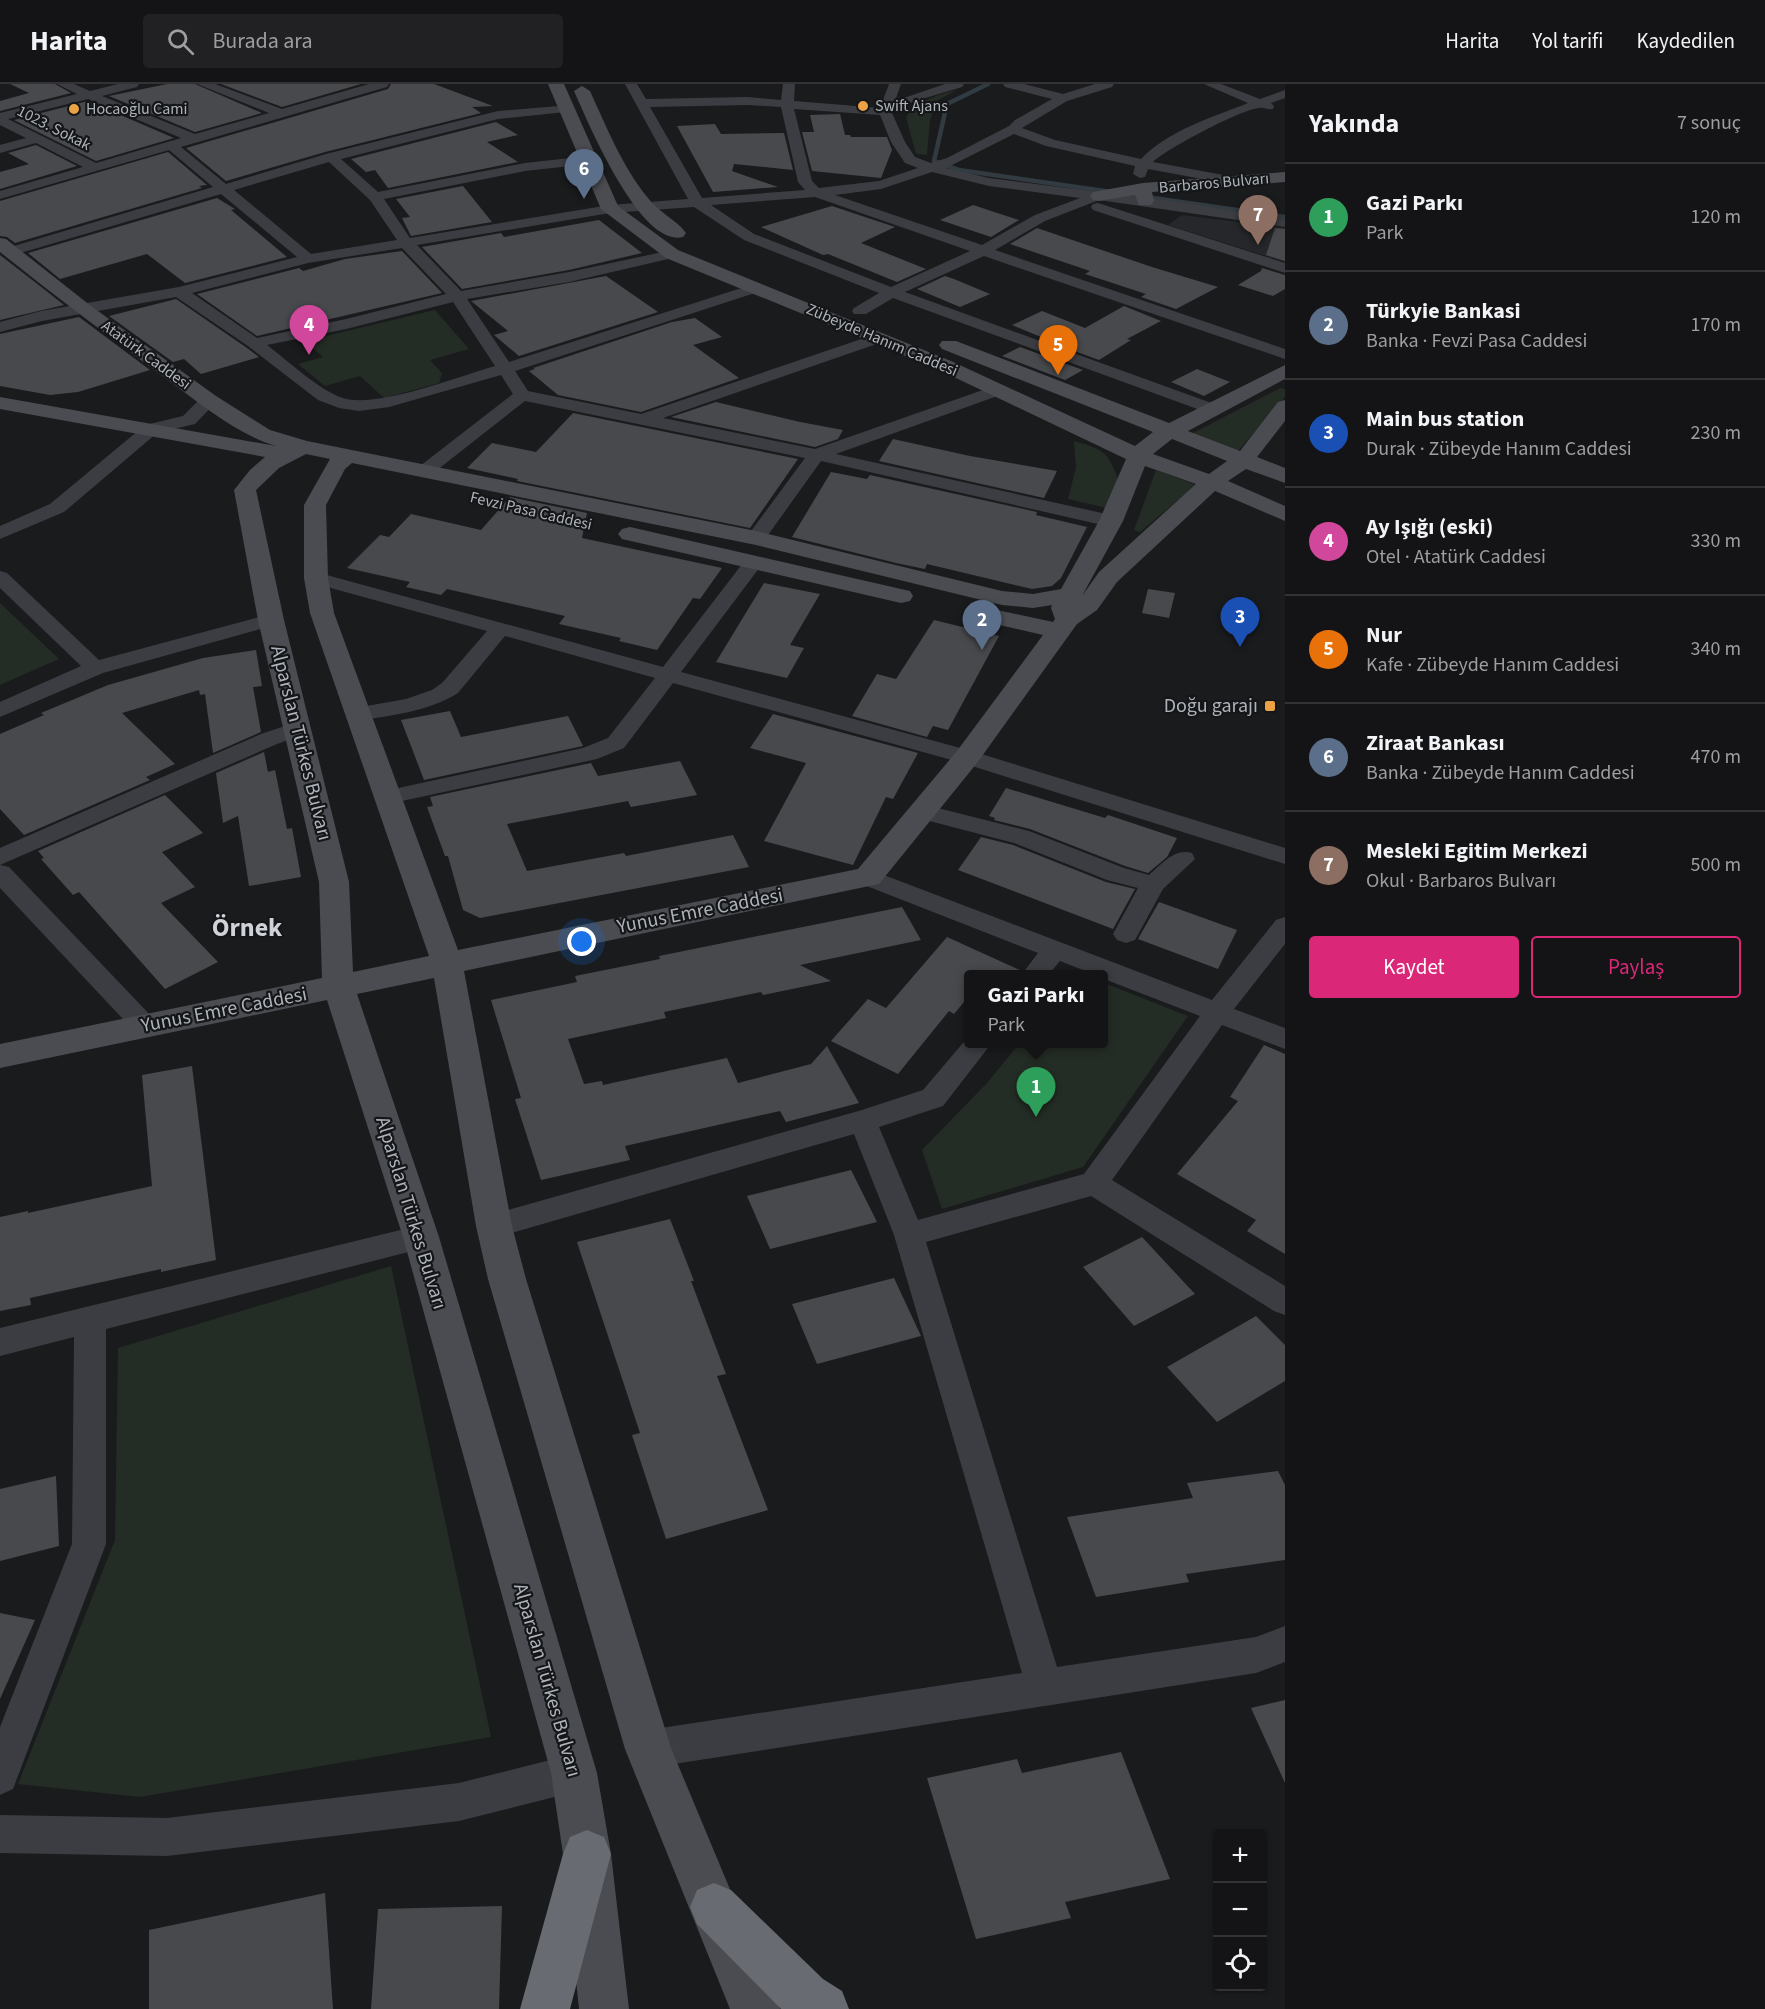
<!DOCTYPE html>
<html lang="tr">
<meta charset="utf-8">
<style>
body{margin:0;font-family:"Source Sans 3",sans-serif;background:#212123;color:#f1f3f6}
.controls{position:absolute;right:18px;bottom:18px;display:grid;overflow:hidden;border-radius:6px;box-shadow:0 2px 4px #0004}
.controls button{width:54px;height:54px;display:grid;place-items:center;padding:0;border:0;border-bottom:2px solid #333335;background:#141416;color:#f1f3f6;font:30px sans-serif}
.you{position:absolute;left:582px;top:858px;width:21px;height:21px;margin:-15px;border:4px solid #fff;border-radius:50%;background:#1a73e8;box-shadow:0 0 0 9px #1a73e833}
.badge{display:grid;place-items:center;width:39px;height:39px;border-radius:50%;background:#db2777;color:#fff;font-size:20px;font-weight:700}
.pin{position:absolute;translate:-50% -50px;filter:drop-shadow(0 2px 3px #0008)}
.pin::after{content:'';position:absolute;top:32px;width:21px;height:18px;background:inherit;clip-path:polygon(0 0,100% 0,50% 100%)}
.popup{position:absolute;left:964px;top:886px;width:144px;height:78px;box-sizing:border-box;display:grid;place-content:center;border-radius:6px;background:#141416;filter:drop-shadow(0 2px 4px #0005);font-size:20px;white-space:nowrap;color:#9d9ea1}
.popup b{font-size:22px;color:#f1f3f6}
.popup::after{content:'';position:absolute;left:50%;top:100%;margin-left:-12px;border:12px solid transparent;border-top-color:#141416}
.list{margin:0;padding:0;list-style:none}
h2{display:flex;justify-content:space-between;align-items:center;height:78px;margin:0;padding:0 24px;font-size:26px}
h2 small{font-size:20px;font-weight:400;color:#9d9ea1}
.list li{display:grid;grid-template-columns:39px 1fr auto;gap:18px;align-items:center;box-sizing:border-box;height:108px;padding:0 24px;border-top:2px solid #333335}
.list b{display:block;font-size:22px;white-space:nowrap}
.list p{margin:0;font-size:20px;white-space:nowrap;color:#9d9ea1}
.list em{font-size:20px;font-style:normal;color:#9d9ea1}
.actions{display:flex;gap:12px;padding:18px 24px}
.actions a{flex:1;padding:14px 0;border:2px solid #db2777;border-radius:6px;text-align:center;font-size:21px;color:#db2777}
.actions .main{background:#db2777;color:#fff}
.icon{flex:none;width:33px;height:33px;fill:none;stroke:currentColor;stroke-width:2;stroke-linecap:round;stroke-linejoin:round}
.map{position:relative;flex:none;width:1285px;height:1925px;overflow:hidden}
header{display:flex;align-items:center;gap:36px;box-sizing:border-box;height:84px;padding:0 30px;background:#141416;border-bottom:2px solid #333335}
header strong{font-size:28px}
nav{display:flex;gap:33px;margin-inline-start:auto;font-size:21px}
.search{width:420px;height:54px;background:#212123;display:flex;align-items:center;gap:15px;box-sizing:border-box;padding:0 21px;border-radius:6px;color:#9d9ea1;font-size:22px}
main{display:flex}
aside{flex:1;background:#141416}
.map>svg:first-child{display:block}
</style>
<header>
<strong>Harita</strong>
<div class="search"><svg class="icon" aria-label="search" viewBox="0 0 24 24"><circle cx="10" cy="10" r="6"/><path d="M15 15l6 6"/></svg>Burada ara</div>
<nav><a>Harita</a><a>Yol tarifi</a><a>Kaydedilen</a></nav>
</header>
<main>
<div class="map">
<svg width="1285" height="1925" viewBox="0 0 1285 1925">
<rect width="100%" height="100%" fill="#1a1b1d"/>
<path fill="#26272a" d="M1182 131 1285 144V178L1168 141Z"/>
<path fill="#242d25" d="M957 6 938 16 930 36 927 71 916 70 906 33C917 17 939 10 957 6Z
M435 226 469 265 430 276 442 289 439 299 384 314 360 292 325 302 298 280 323 273 305 257Z
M1280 304 1285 305V313L1238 367 1193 349Z
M1074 357C1102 365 1108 367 1118 395L1107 424 1068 415 1076 383Z
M1156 386 1196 401 1140 448 1134 446Z
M0 519 59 575 0 601Z
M1104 899 1188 932 1083 1083 942 1125 922 1066 987 999 1019 960H1104Z
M391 1182 491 1653 140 1713 18 1700 115 1456 118 1264Z"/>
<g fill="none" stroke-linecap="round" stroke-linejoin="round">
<path stroke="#313b41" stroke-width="4.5" d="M988 0 947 20 934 77 959 86 1285 133"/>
</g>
<path fill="#48494d" d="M10 0H55L71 9 0 27V17L29 9Z
M167 0H195L262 29 195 48 109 12Z
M221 0H361L282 23Z
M391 0H434L493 22 472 23 481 29 325 68 226 97 186 64 388 5Z
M88 17 174 54 96 77 14 36Z
M840 30 845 51H850L851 53H887L892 66 881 94 812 87 802 48H814L810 31Z
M496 38 518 51 487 58 518 78 388 104 375 86 366 88 351 75Z
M715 40 721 50 784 49 793 86 734 80 732 87 778 103 713 108 677 42Z
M36 61 77 82 0 105V88L29 80 8 69Z
M168 68 207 101 199 102 202 104 15 159 7 153 0 152V117Z
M463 102 492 138 411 152 402 134 410 133 396 115Z
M217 114 235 125 231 126 287 173 185 199 147 170 60 195 28 169Z
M973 121 1019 136 991 153 940 136Z
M832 122 895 143 861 159 926 185 897 198 828 170 823 171 761 143Z
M599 136 642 169 569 186 462 205 422 163 501 149 504 153Z
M1037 144 1152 183 1218 203 1176 225 1141 213 1146 210 1085 190 1090 187 1010 160Z
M1275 144 1285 145V177L1266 171Z
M402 167 442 209 257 252 197 210 299 184 303 187 345 175Z
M0 171 40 202 64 221 0 236Z
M1262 184 1285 191V205L1273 212 1238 201 1261 187Z
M606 192 658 228 519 272 494 251 508 247 471 217Z
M945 192 954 195 990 210 960 223 917 205Z
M176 215 247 264 259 273 201 290 184 275 173 278 109 232Z
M1124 222 1161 237 1127 255 1131 256 1099 276 1039 254 1041 253 1012 241 1042 227 1085 244Z
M79 233 150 286 78 308 50 311 0 302V250Z
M695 234 722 253 693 261 739 294 641 328 558 311 529 287 535 285 533 284 672 238Z
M1020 263 1083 286 1065 296 1002 272Z
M1197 285 1230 298 1204 312 1171 298Z
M716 318 800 338 843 346 838 355 815 363 671 333Z
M573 329 798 375 750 444 517 397 518 395 467 384 492 359 536 368Z
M893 355 970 372 1057 387 1044 414 879 377Z
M831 388 867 395 870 391 1037 428 1036 431 1087 443 1061 494 1052 502 1032 505 927 480 925 485 896 479 792 453Z
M510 413 587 429 582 454 722 484 700 515 693 514 657 566 619 557 621 554 559 540 565 532 447 505 441 511 406 503 410 498 347 484 380 451 389 453 411 430 481 446Z
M764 499 820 510 790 561 804 564 787 594 716 578Z
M1148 505 1175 509 1169 534 1142 529Z
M934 536 999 552 948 646 933 642 927 653 852 632 877 590 896 595Z
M256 566 262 602 253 603 261 648 213 669 205 610 200 611 199 606 122 629 175 680 146 693 150 696 24 751 0 725V650L44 631 41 629 108 601 203 574Z
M450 627 461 653 568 632 583 662 424 696 401 636Z
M773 630 918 669 893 715 886 713 853 781 764 757 806 679 750 664Z
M264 668 268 688 275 686 287 745 292 744 301 793 249 802 238 732 223 739 216 689Z
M680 677 697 711 631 723 628 717 507 740 527 787 624 769 626 772 733 751 749 783 480 834 463 826 448 772H445L427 723 433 722 430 713 591 679 598 692Z
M1006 704 1105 734 1108 731 1177 754 1167 773 1148 789 1125 782 1030 745 994 736 995 734 989 732Z
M165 711 203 749 162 768 195 803 161 819 218 878 165 905 79 808 73 811 41 775 44 774 38 767Z
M981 753 1013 761 1106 798 1135 805 1113 845 958 786Z
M1159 818 1237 846 1218 885 1138 855Z
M902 823 921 856 800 881 831 897 763 911 761 908 664 928 666 934 568 955 584 1000 602 997 603 1001 727 974 738 999 811 980 827 962 859 1019 786 1038 780 1027 625 1062 630 1076 541 1096 515 1015 521 1014 491 916 577 898 575 892 660 875 659 872Z
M947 853 1022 887 1020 891H969V912L954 930 949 927 898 990 831 957 868 915 886 924Z
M1264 961 1285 970V1170L1247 1147 1256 1136 1177 1090 1238 1017 1230 1013Z
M192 982 216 1176 161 1188V1185L30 1214 31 1221 0 1227V1133L28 1127V1129L152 1102 142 991Z
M851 1086 877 1138 770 1165 747 1112Z
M670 1135 694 1197H691L726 1290 717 1292 768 1426 666 1455 632 1351 640 1349 577 1158Z
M1142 1153 1195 1210 1134 1242 1083 1183Z
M894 1194 921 1252 817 1280 792 1220Z
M1256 1232 1285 1261V1297L1217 1338 1167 1283Z
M1278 1387 1285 1401V1476L1186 1490 1189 1498 1096 1513 1067 1433 1193 1414 1187 1399Z
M56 1392 59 1462 0 1477V1405Z
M0 1529 35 1536 0 1615Z
M1285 1616V1699L1251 1624Z
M1121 1668 1170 1795 1065 1818 1071 1834 976 1855 927 1694 1017 1675 1022 1689Z
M325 1809 333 1925H149V1846Z
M502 1822 499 1925H371L378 1825Z"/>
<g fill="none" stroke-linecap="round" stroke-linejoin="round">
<path fill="#3c3d42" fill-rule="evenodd" d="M57 0H74L90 7 118 0H139L137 3 102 12 195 50 269 29 197 0H215L282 25 369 0H389L387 3 181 63 226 100 326 70 498 27 571 21 572 24 571 27 566 28 498 35 341 75 378 108 525 79 589 72 596 76 589 80 525 87 384 115 410 154 610 121 688 115 625 0H637L646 15 748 13 781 16 783 0H795L794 17 880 24 889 0H901L895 17 945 0H964L962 3 912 18 892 29 905 58 915 73 931 79 947 74 1009 42 1015 36 1052 15 1005 3 1003 0H1024L1063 10 1095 0H1114L1112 3 1067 17 1022 44 1055 56 1141 75C1167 47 1213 33 1248 19L1204 0H1221L1260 15 1285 6V14L1271 19 1274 22 1273 25C1267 26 1264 23 1259 24 1242 25 1166 65 1153 78L1245 95 1247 98 1240 102 1148 85 1145 93 1140 94 1133 90 1135 82 1046 62 1014 50 946 84 989 94 1186 119 1285 135V143L1099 116 1045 137 995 166 1285 265V275L984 172 905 208 1217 321 1220 325 1217 329 1211 330 893 214 866 230H854L852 227 854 224 879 209 744 156 694 123 610 129 417 161 461 207 569 188 672 166 679 170 677 173 569 198 467 215 509 278 751 201 756 199 764 204 761 207 515 287 528 307 641 330 879 249 885 251 887 254 885 257 663 334 815 365 997 301 1003 302 1006 306 1003 310 836 370 1111 431 1118 433 1121 437 1118 441 1111 443 821 377 763 458H749L746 454 805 374 525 317 432 390H420L417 386 420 382 513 310 501 291 389 323 359 327 339 324 318 316 248 262 176 213 42 237 0 248V238L41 227 179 203 297 173 221 110 17 170H7L5 167 7 164 213 103 169 66 0 115V107L83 83 36 59 0 69V61L26 54 0 41V29L77 10ZM88 15 181 54 96 79 8 35ZM748 21 781 23 798 98 805 106 702 114 650 23ZM794 25 880 31 891 58 905 79 918 84 879 97 819 104 812 97ZM329 78 370 116 397 156 311 170 234 106ZM932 88 989 102 1080 114 1035 131 982 161 835 111 881 105ZM815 113 970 167 891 203 754 150 711 121ZM402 164 446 210 346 235 257 254 192 209 308 179ZM453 218 495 282C460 292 376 325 343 314 320 307 287 276 267 261L346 245Z
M1098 119 1285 179V189L1093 126 1091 123 1093 120Z
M209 311 215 312 218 316 195 340 157 349 64 428 0 455V442L50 420 145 341 183 332 203 312Z
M753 473 760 475 763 479 681 588 975 668 1285 764V780L959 678 673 599 624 664 597 675 388 720 380 718 376 713 380 708 583 664 608 654 655 594 505 552 458 609C427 628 392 631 358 637L350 635 347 630 350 625 406 615 432 606 442 599 487 547 309 498 306 494 309 490H323L663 583 746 475Z
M0 487 7 489 99 576 271 530 278 532 281 536 278 540 103 589 0 633V618L81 582 0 504Z
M297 638 305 640 308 645 305 650 277 660 0 781 9 783 154 935 158 942 154 949 145 952 136 949 0 804V764L261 650Z
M922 720 1029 747 1124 784 1149 791C1162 780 1174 764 1192 769L1195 775 1163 805 1135 856 1126 859 1117 856 1113 850 1138 804 1107 796 1014 759 914 733 910 728 914 723Z
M868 785 1212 916 1276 836 1285 833V860L1234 925 1285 944V965L1222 941 1112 1096 1285 1202V1231L1274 1227 1091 1112 926 1158 1057 1583 1256 1553 1285 1542V1578L1256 1589 648 1684 635 1678 629 1665 635 1652 648 1646 1022 1589 894 1151 854 1050 494 1154 483 1151 479 1142 483 1133 862 1026 923 1006 968 953V960H991L943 1022 879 1043 918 1136 1084 1090 1200 932 1104 895V890H1093L1060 877 1049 890H1022L1038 869 859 799 856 793 859 787Z
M421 1141 432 1144 436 1153 432 1162 106 1245V1460L13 1705 0 1711V1643L72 1460 74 1253 0 1272V1244Z
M574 1670 587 1676 593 1689 587 1702 574 1708 459 1737 167 1772 0 1769V1731L167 1734 459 1699Z"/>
<path fill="#4a4c51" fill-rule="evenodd" d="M548 0H564L618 122 678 166 951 277 1135 362 1153 348 942 265 939 261 942 257H956L1169 339 1285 281V295L1188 347 1240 367 1278 318 1285 316V337L1257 373 1285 384V399L1246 385 1228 397 1285 422V437L1215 407 1117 498 1097 526 1077 540 977 679 879 800 464 887 512 1142 526 1195 671 1664 780 1925H730L625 1665 488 1195 476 1142 434 894 357 910 439 1153 597 1689 611 1770 629 1925H579L563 1770 551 1689 403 1153 327 916 0 984V960L322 894 319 798 258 536 234 406 250 386 265 373 0 325V313L276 362C236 350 201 320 168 296 111 254 55 212 0 168V154L6 155 91 222 216 312 270 346 307 357 756 447 1002 507 1033 510 1061 505 1099 437 1126 375 937 285 666 174 601 125ZM1172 355 1227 377 1209 390 1153 370ZM306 370 330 375 304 421V494L310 529 429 872 353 888 349 798 284 536 256 406 279 384ZM352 379 756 461 1002 521 1033 524 1052 521 1051 524 1055 535 1053 538 978 522 969 524 966 529 969 534 1043 551 957 667 858 785 458 866 334 529 328 494 326 421 345 385ZM1145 382 1196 400 1099 488 1082 512 1123 437Z
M582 2 590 7C607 44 622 82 648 114 658 128 677 136 686 149L683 153C640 164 588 38 574 7Z
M1285 88V98L1152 108 1154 117 1151 121H1139L1135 111 1099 117 1093 116 1090 112 1093 108 1143 99Z
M630 443 901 505 910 507 913 512 910 517 901 519 622 455 618 450 622 445Z"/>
<path fill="#686c72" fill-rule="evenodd" d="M587 1746 604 1753 611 1770 570 1925H520L563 1770 570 1753Z
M714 1799 731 1806 823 1895 842 1907 849 1925H781L697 1840 690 1823 697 1806Z"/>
</g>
<g fill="#eba245" stroke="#151618" stroke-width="2">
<circle cx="863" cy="22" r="6"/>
<circle cx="74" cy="25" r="6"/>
<rect x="1264" y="616" width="12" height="12" rx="3"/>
</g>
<g text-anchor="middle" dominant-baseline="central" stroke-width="4.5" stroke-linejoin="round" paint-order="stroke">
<g font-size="16" fill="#aeb3bb" stroke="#151618" text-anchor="start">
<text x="875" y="22">Swift Ajans</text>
<text x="86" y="25">Hocaoğlu Cami</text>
</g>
<g font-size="16" fill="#aeb3bb" stroke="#151618">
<text transform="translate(54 44) rotate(27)">1023. Sokak</text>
<text transform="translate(1214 99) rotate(-5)">Barbaros Bulvarı</text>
<text transform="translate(882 256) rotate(23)">Zübeyde Hanım Caddesi</text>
<text transform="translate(146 271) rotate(36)">Atatürk Caddesi</text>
<text transform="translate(531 427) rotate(13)">Fevzi Pasa Caddesi</text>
</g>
<g font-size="20" fill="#aeb3bb" stroke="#151618" text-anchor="end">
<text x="1258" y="622">Doğu garajı</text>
</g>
<g font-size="20" fill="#aeb3bb" stroke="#151618">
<text transform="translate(301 659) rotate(76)">Alparslan Türkes Bulvarı</text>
<text transform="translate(700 827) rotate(-11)">Yunus Emre Caddesi</text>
<text transform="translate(224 926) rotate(-11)">Yunus Emre Caddesi</text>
<text transform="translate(411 1129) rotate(73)">Alparslan Türkes Bulvarı</text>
<text transform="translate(547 1596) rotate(74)">Alparslan Türkes Bulvarı</text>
</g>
<g font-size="26" font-weight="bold" fill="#cfd2d8" stroke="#151618">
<text x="247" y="843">Örnek</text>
</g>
</g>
</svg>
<div class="controls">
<button>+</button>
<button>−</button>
<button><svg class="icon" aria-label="locate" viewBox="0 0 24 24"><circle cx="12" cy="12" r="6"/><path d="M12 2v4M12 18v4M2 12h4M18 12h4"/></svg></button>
</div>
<div class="you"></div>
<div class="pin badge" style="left:1036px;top:1033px;background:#2e9e5b">1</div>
<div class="popup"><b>Gazi Parkı</b>Park</div>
<div class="pin badge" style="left:982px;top:566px;background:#5c6f8a">2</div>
<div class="pin badge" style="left:1240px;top:563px;background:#1a4fb4">3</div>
<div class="pin badge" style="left:309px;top:271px;background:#d1479c">4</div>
<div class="pin badge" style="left:1058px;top:291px;background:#e8710a">5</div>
<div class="pin badge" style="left:584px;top:115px;background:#5c6f8a">6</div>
<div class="pin badge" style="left:1258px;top:161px;background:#8d6e63">7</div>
</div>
<aside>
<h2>Yakında<small>7 sonuç</small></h2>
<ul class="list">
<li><span class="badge" style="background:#2e9e5b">1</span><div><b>Gazi Parkı</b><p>Park</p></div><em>120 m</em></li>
<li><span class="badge" style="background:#5c6f8a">2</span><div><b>Türkyie Bankasi</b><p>Banka · Fevzi Pasa Caddesi</p></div><em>170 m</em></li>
<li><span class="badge" style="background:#1a4fb4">3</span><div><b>Main bus station</b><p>Durak · Zübeyde Hanım Caddesi</p></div><em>230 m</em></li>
<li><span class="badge" style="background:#d1479c">4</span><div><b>Ay Işığı (eski)</b><p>Otel · Atatürk Caddesi</p></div><em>330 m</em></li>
<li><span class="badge" style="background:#e8710a">5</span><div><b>Nur</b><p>Kafe · Zübeyde Hanım Caddesi</p></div><em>340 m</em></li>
<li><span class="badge" style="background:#5c6f8a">6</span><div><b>Ziraat Bankası</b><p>Banka · Zübeyde Hanım Caddesi</p></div><em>470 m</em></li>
<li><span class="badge" style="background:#8d6e63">7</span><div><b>Mesleki Egitim Merkezi</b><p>Okul · Barbaros Bulvarı</p></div><em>500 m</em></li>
</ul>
<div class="actions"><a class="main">Kaydet</a><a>Paylaş</a></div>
</aside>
</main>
